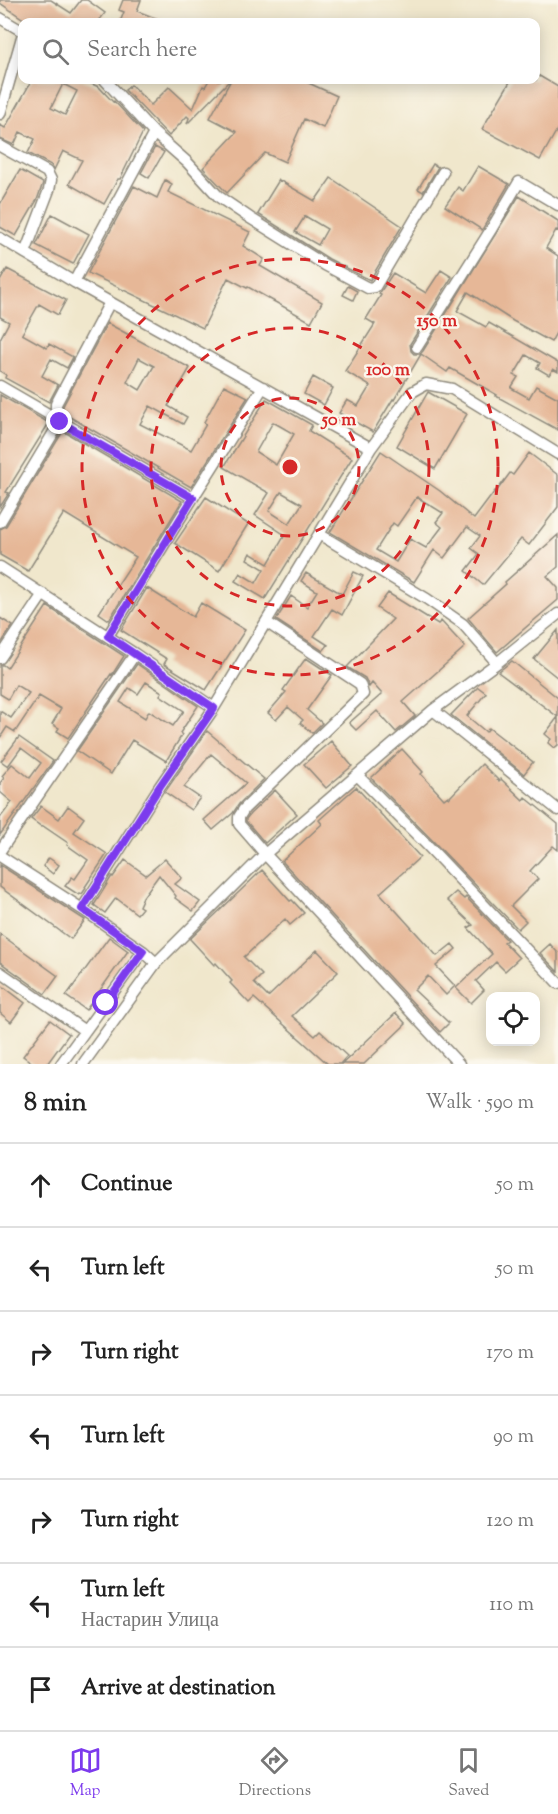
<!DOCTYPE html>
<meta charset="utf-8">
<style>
body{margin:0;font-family:"Sorts Mill Goudy",serif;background:#f6f6f6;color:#222}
.controls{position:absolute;right:18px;bottom:18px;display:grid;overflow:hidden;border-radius:12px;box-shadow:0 3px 15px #0003}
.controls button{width:54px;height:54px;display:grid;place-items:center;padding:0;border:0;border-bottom:2px solid #e0e0e0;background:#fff;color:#222;font:30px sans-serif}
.stop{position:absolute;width:18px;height:18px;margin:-14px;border:4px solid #7c3aed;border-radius:50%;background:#fff}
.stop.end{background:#7c3aed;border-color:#fff;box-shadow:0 2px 6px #0008}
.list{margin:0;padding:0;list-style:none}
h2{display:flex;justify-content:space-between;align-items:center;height:78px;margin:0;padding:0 24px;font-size:26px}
h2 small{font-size:20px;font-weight:400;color:#767676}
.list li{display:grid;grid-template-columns:39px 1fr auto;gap:18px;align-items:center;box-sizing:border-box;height:84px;padding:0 24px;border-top:2px solid #e0e0e0}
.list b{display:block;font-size:22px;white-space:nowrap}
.list p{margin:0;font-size:20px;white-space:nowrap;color:#767676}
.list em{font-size:20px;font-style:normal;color:#767676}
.icon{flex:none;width:33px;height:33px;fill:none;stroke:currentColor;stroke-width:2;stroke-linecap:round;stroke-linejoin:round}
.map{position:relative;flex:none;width:558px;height:1064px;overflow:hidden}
.search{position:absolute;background:#fff;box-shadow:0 3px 15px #0003;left:18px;right:18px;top:18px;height:66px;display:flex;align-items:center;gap:15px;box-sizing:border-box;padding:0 21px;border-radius:12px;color:#767676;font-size:22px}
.sheet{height:666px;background:#fff}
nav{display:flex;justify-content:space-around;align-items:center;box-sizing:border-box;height:84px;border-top:2px solid #e0e0e0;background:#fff;font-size:16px;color:#767676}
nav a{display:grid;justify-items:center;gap:3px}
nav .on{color:#7c3aed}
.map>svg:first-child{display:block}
</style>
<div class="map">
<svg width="558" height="1064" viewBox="0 0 558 1064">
<rect width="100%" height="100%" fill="#fbf7ec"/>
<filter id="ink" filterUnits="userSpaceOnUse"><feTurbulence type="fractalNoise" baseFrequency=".0167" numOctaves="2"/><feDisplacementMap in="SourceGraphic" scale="12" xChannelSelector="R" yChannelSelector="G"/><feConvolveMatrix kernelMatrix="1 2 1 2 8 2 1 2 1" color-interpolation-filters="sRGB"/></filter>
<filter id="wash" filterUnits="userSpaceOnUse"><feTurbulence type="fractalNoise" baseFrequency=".008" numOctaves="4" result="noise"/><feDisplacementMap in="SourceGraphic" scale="24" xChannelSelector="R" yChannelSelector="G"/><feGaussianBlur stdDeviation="1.35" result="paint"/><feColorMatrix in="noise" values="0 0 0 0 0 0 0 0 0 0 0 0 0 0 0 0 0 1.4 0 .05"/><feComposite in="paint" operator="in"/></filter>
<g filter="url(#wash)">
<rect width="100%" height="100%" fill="#f0e7cc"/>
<g id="blocks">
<path fill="#e6b797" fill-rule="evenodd" d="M0 0H51L71 13 81 0H87L105 13 98 22H28L0 3Z
M123 0H141L137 11 166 22H120L124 12 119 10Z
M536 74 558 87V128L540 160 482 129 511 80H536Z
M32 80H82L99 87 113 102 114 101 143 132 120 179H118L104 204 69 184 82 160 63 151 54 170 51 165 28 153 35 139 20 132 14 145 0 139V125L5 128ZM63 84 77 91 65 115 51 108Z
M209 80H230L187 124 189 118 187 116 169 136 125 90 131 85 151 105 169 87 193 109 203 86 205 87Z
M231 80H302L337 96 323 128 304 119 285 162 265 153 227 193 203 168 237 132 210 118Z
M155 147 164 152 149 178 141 173Z
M433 164 438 167 423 192 418 189Z
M478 166 509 184 482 230 445 206 458 187 463 191Z
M20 170 43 183 37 200 16 236 0 227V204Z
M331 178 402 226 370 280 329 259 258 214 279 180 315 201ZM305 216 327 229 318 245 295 232Z
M165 180 172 184 168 192 250 232 243 246 264 259 260 266 322 302 311 322 248 287 247 288 228 278 203 328 88 273 134 186 157 198Z
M519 196 558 221V231L556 230 546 248 558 256V329L551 342 513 321 468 292 457 311 486 327 489 323 558 363V372L553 369 549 375 537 368 540 363 526 355 514 375 518 377 511 388 529 398 536 386 558 398V430L496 396 497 395 450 368 447 372 421 354 394 400 393 399 373 432 339 413 347 400 358 406 370 386 345 371 375 324 366 319 381 295 379 294 393 273 426 293 441 270 452 277 410 344 411 351 414 354H420L423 351Z
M52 214 89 234 73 264 36 245Z
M7 269 66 300 58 315 39 304 22 334 47 348 49 344 73 357 67 368 51 359 42 376 58 385 49 402 5 378 6 375 0 371V339L9 322 0 317V281Z
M348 286 357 291 353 300 343 295Z
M107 323 190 368 168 406 187 417 183 424 150 406 140 424 191 450 206 424 204 422 224 385 248 397 191 487 63 413V406ZM139 358 154 366 140 390 127 382Z
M313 377 333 388 324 405 304 394Z
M428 392 467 414 435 469 397 446Z
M0 395 49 423 6 492 9 493 0 507Z
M266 399 312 425 309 431 352 458 265 599 235 581 240 573 256 583 264 569 247 559 250 553 268 564 285 535 255 515 269 493 224 467ZM273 422 294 434 276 465 256 452ZM281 492 302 504 289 524 269 511Z
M63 431 182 501 109 620 99 613 136 557 64 513 28 571 0 555V529L6 526Z
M381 451 440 491 474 519 495 491 496 492 510 473 513 475 529 453 558 475V507L529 545 521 539 483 585 466 571 479 554 471 548 480 536 467 527 444 558 434 550 414 582 330 532ZM417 497 443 513 436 522 442 527 426 548 410 539 396 562 376 550 393 523 397 526Z
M206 497 248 524 219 571 175 543Z
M558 535V567L547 576 558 588V600L497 652 468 618 506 584 505 582Z
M354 572 363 576 342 615 332 609 314 636 328 645 323 651 276 620 291 596 307 607 317 591 301 581 306 573 342 594Z
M147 588 193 617 201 603 245 630 206 690 164 664 167 659 121 630Z
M388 593 438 624 441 621 465 647 403 702 415 716 396 732 377 711 356 730 349 723 382 694 372 683 369 687 365 678 347 667 393 619 377 608Z
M47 606 124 656 112 675 111 674 68 738 57 731 59 728 52 724 61 709 39 696 15 732 7 727 0 738V711L11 718 29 693 16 685 8 699 0 694V665H3L7 668Z
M0 618 13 626 0 645Z
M558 630V678L534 659Z
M306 658 332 675 307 710 322 723 312 733 300 723 303 720 288 707 276 720 268 713 286 692 283 690Z
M512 661 558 698V717L498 672Z
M137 664 198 706 180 733 182 735 166 761 132 740 111 774 77 751ZM146 682 162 692 160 695 184 711 173 726 149 711 145 718 120 702 129 688 138 694Z
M478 687 486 693 467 716 486 732 489 728 533 762 524 774 451 715Z
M558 717V745L554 748 548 743 551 739 545 734Z
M207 731 264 779 239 804 233 813 213 830 204 820 246 783 211 754 184 787 200 798 191 810 165 792Z
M19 737 53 761 0 835V818L12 802 0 792V783L4 778 2 776 12 764 30 778 41 763 21 748 8 766 1 761Z
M331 741 352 766 326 788 304 764Z
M402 749 423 772 421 774 444 799 448 796 449 798 482 764 499 781 501 779 523 800 525 797 558 824V850L553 846 530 871 538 879 511 906 526 921 518 929 433 841 371 778Z
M356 787 420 857 380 893 437 956 452 944 456 949 436 966 455 986 446 995 428 976 414 990 449 1023 440 1032 282 861 322 824 319 820Z
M275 790 297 814 265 843 246 821V819L250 814Z
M41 806 59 819 68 806 84 818 74 832 107 854 85 887 86 888 82 894 80 893 79 895 65 886 72 877 75 879 88 860 67 845 68 843 43 826 42 827 31 819Z
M49 858 59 865 53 874 43 866Z
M165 859 182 878 175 884 200 902 193 911 175 898 176 896 159 875 143 897 139 906 142 908 137 914 116 898 105 913 94 905 112 876 113 877 125 860 146 875Z
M0 865 85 920 71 939 0 887Z
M262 870 290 901 292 900 304 913 290 925 285 919 244 957 262 975 254 983 268 997 317 950 338 972 292 1016 315 1036 320 1031 347 1056 340 1064H328L254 998 249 1003 230 983 232 981 216 963 214 965 190 939Z
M456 892 464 899 466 897 507 940 504 942 519 958 505 971 496 962 476 981 484 990 471 1003 456 988 492 954 468 928 473 925 447 900Z
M0 934 58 976 45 994 0 962Z
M109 937 128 951 86 1010 66 996Z
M550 944 558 953V972L540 953Z
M0 984 25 1003 11 1022 0 1013Z
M396 1013 406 1024 364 1064H342Z
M50 1020 69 1034 47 1064H34L23 1056Z"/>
</g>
</g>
<g filter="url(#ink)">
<use href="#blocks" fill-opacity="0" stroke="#8e897c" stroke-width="1.5"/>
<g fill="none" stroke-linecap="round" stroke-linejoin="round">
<g stroke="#8e897c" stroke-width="13">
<path id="minor" d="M0 18 22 31
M105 80 154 133 187 162 219 197 250 218 325 265 368 288 375 287 443 172
M0 114 22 37
M0 146 47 172 51 180 49 190 25 253
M0 238 74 282 371 448
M74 282 154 133
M417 347 492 228 519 182 558 205
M0 386 193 498
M56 419V404L110 302
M0 522 60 422
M319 534 427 599 463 624 497 663
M0 567 135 654 214 708
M266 622 360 684 363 694 244 809 239 817V824L265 854 459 1064
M108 636 179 520 263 387
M0 658 43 594
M433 710 558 810
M357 775 428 846 558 983
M0 851 135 654
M0 856 82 909 143 951 156 963
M82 909 160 786 214 708 371 448 412 392 426 384 452 389 558 454
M0 972 85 1031
M61 1064 143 951
M83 1064 156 963 265 854 433 710 497 663 558 614"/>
</g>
<use href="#minor" stroke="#fff" stroke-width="10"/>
</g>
</g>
<g fill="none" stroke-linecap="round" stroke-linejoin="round" filter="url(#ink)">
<path stroke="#7c3aed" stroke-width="8" d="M60 422 193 498 108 636 214 708 160 786 82 909 143 951 106 1003"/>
</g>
<g fill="none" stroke="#d62828" stroke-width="3" stroke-dasharray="10 8">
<circle cx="290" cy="467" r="69"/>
<circle cx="290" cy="467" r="139"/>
<circle cx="290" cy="467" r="208"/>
</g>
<circle cx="290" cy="467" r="9" fill="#d62828" stroke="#fbf7ec" stroke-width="3"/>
<g font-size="18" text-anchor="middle" font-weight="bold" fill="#d62828" stroke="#fbf7ec" stroke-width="5" stroke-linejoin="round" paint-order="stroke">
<text x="437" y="326">150 m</text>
<text x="388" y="375">100 m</text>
<text x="339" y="425">50 m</text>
</g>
</svg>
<div class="controls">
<button><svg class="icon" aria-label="locate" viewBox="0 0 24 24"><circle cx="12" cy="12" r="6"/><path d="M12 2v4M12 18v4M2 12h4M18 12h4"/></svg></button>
</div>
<div class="stop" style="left:106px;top:1003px"></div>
<div class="stop end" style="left:60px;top:422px"></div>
<div class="search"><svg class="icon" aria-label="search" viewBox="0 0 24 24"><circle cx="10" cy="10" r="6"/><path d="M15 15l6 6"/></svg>Search here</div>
</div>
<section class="sheet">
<h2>8 min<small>Walk · 590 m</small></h2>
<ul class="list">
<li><svg class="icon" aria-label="ahead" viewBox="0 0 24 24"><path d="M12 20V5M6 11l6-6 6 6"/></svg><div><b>Continue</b></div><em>50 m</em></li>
<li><svg class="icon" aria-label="left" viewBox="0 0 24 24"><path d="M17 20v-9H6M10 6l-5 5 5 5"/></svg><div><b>Turn left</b></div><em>50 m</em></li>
<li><svg class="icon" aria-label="right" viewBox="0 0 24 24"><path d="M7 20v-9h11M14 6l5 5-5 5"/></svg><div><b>Turn right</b></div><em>170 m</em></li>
<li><svg class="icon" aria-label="left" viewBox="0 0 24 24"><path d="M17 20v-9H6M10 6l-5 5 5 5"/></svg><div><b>Turn left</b></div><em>90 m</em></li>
<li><svg class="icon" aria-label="right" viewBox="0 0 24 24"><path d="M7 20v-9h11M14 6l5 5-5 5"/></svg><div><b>Turn right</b></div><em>120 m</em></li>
<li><svg class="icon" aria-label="left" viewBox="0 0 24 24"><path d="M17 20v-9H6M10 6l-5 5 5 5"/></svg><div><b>Turn left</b><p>Настарин Улица</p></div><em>110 m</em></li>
<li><svg class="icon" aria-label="arrive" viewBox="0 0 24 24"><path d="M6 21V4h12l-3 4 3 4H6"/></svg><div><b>Arrive at destination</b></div></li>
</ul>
</section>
<nav>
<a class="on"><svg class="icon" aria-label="map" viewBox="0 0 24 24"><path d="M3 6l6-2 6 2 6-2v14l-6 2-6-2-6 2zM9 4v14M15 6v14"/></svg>Map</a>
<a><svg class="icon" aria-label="directions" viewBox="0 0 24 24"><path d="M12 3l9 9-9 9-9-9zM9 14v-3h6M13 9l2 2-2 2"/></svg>Directions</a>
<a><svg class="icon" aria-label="saved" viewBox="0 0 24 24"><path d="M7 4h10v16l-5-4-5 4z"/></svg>Saved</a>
</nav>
